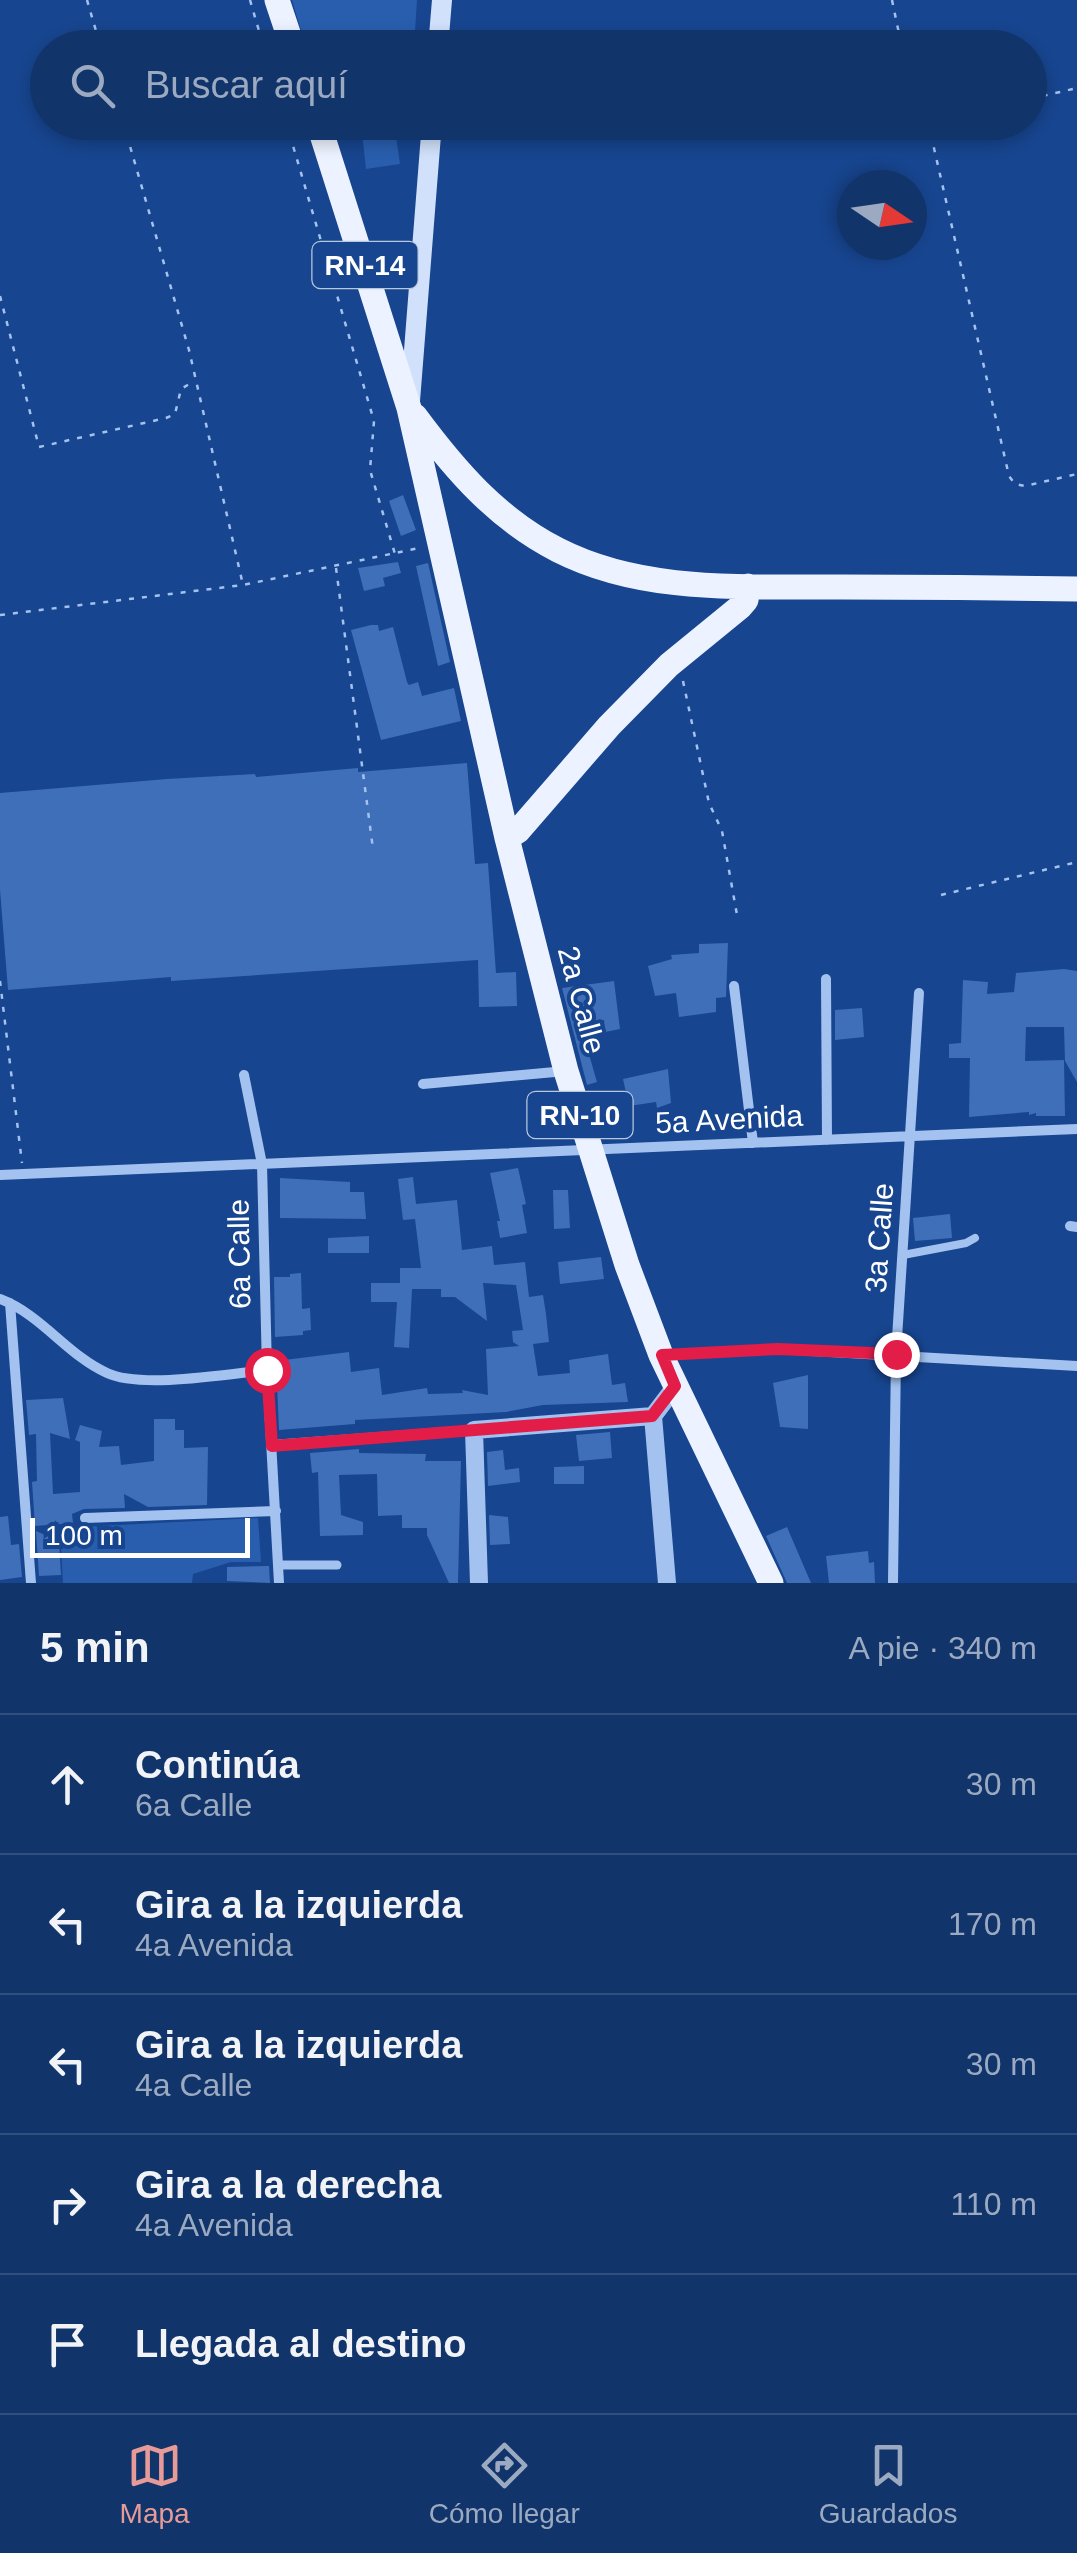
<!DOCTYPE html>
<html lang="es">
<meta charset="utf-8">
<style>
body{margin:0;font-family:Arial,sans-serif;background:#1a3c71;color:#f1f3f6}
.compass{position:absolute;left:837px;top:170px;width:90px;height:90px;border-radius:50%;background:#11346b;box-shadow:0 5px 15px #0003;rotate:103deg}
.scale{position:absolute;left:30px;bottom:25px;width:220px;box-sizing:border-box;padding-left:10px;border:5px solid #fff;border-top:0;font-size:28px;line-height:35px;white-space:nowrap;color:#fff;-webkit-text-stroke:8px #17458f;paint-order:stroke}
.stop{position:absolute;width:30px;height:30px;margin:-22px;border:8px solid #e11d48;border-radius:50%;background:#fff}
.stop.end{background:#e11d48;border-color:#fff;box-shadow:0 2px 10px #0008}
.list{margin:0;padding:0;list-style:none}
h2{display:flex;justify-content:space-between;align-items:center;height:130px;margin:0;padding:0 40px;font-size:42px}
h2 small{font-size:32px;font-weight:400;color:#9caac1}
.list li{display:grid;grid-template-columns:65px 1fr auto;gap:30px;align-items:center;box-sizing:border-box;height:140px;padding:0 40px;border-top:2px solid #304f7e}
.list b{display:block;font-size:38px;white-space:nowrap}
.list p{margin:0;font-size:32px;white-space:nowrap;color:#9caac1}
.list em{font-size:32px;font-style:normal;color:#9caac1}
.icon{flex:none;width:55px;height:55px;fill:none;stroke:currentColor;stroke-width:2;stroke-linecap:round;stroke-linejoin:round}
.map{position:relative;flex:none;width:1077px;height:1583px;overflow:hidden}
.search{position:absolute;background:#11346b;box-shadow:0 5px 15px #0003;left:30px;right:30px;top:30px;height:110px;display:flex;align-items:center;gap:25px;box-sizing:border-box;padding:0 35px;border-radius:55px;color:#9caac1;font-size:38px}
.sheet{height:830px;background:#11346b}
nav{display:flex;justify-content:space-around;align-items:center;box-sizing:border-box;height:140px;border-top:2px solid #304f7e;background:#11346b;font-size:28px;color:#9caac1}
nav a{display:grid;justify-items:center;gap:5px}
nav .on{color:#e69b98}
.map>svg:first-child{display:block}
</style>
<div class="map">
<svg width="1077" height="1583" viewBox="0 0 1077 1583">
<rect width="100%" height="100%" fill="#17458f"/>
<path fill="#295eae" d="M292 0H417L414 47H306Z
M361 123H394L400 164 366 169Z
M258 1518 261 1562H231L193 1574 192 1583H63L60 1528Z"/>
<path fill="#3f6fb8" d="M403 495 416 530 401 536 389 501Z
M398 562 401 573 383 578 385 586 364 591 358 568Z
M428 563 450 662 438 666 416 566Z
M371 625H378L379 631 393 627 407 682 409 685 418 682 422 696 454 688 461 721 381 740 351 630Z
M467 763 475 864 488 863 496 973 516 972 517 1006 479 1007 478 960 186 980 171 981V977L8 990 0 890V793L167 779 255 774 256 777 358 768V772Z
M728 943 726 997 716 998V1012L679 1017 676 993 655 996 648 966 672 959 671 955 699 953V944Z
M1064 969 1077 971V1082L1065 1061 1064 1027H1026L1025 1061 1064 1060 1065 1116H1036V1113L1029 1115V1112L969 1117 970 1058H949V1044L961 1043 963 980 988 982 987 994 1014 992 1016 973Z
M614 981 620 1029 605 1032 604 1020 580 1023 597 1082 587 1085 562 988Z
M862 1008 864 1037 835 1040V1010Z
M668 1069 671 1103 657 1108 656 1102 629 1106 623 1079Z
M518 1168 526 1204 522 1205 527 1233 500 1238 497 1221H500L490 1173Z
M413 1177 416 1204 457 1200 462 1250 492 1246 494 1265 525 1262 529 1297 543 1295 546 1314 549 1342 533 1344 538 1376 570 1373 569 1360 608 1354 612 1385 625 1383 628 1402 543 1405 506 1412 355 1420V1424L279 1430 276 1361 349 1352 351 1372 379 1368 382 1395 427 1388 428 1394 463 1393 462 1390 488 1395 486 1349 519 1346 513 1342 512 1331 523 1330 516 1285 483 1283 487 1321 455 1297H441V1289H412L409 1348 394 1347 397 1302H371V1283H400V1268H421L415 1219 403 1220 398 1179Z
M280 1178 350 1182V1192H364L366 1219 280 1218Z
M553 1190H568L570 1228 554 1229Z
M950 1214 952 1238 915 1241 913 1218Z
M369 1236V1253H328V1238Z
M601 1257 604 1279 560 1284 558 1262Z
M301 1273 302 1309 310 1308 311 1330 303 1331V1335L275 1337 274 1277H290V1274Z
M808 1375V1429L780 1427 773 1383Z
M63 1398 70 1439 50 1433 53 1494 80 1492V1442L75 1440 80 1425 102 1431 99 1447 119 1446 121 1465 154 1461V1419H175V1430H184V1448L208 1447 207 1505 148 1507 124 1494 125 1508 84 1509 72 1514 73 1523 35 1526 32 1482 37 1481 36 1434 29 1435 26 1400Z
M610 1432 612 1458 579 1461 576 1435Z
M359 1449V1453L426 1454 425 1461H461L458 1583H449L427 1535V1528H402V1515L378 1516 377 1474 339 1475 341 1515 363 1522V1535L320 1536 318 1472 312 1473 310 1453Z
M503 1450 505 1470 519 1468 520 1482 488 1486 487 1452Z
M584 1466V1484H554V1467Z
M489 1515 508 1517 510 1544 490 1545Z
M8 1516 11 1545 19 1544 22 1577 0 1580V1517Z
M787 1527 811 1583H787L766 1536Z
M36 1531 59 1541 61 1575 39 1576Z
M868 1551 869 1563 874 1562 875 1583H829L826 1556Z
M269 1566 270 1583 227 1581V1567Z"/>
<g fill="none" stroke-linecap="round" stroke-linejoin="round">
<path stroke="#a3c2f0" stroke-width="2.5" stroke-dasharray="5 8" stroke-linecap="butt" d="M87 0 101 48
M250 0 264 48
M892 0 902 48
M1030 99 1077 88
M123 122 189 350 243 585
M286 122 374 421 370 470 395 554
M928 122 1009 476 1015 484 1025 486 1077 474
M0 296 39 447 166 418 175 414 181 389 194 381
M336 568 373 849
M0 615 243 585 419 548
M683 681 709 803 722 831 737 915
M941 895 1077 862
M0 981 22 1163"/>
<path stroke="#a3c2f0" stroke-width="8" d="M903 1255 966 1243 975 1238"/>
<path stroke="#a3c2f0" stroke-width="9" d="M278 1565H337"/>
<path stroke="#a3c2f0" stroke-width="10" d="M826 979 827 1140
M734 986 753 1143
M244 1075 262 1164 267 1370 279 1583
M423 1084 566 1071
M0 1175 1077 1129
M1070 1226 1077 1227
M0 1299C42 1315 67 1355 107 1373 141 1389 228 1374 267 1370
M10 1303 31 1583
M664 1355 778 1349 1077 1366
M272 1445 474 1430
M85 1518 276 1511
M893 1583 896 1354 919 993"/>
<path stroke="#a3c2f0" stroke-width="18" d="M479 1583 474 1430 653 1416
M667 1583 653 1416 675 1387"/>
<path stroke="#d1e1fb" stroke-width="20" d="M438 48 442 0
M410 401 432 122"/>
<path stroke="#ecf2ff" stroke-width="25" d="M277 0 293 48
M318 122 409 408 507 838 566 1071 627 1265 661 1355 771 1583
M415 416C455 470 497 519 558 550 644 594 747 586 841 587 920 587 998 588 1077 589
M507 838 518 831 609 726 669 665 740 607 746 600 748 586"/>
</g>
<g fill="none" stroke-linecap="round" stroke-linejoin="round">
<path stroke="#e11d48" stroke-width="12" d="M267 1370 272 1446 652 1416 675 1386 662 1355 778 1349 896 1354"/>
</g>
<g text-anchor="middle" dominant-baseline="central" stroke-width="8" stroke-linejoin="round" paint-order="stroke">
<g fill="#17458f" stroke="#b9c7dd" stroke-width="2.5">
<rect x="312.5" y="242" width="105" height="46" rx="8"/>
<rect x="527.5" y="1092" width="105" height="46" rx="8"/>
</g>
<g font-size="28" font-weight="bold" fill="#fff">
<text x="365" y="265">RN-14</text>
<text x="580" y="1115">RN-10</text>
</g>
<g font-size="30" fill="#fff" stroke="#17458f">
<text transform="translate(582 1000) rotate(75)">2a Calle</text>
<text transform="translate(729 1119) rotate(-3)">5a Avenida</text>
<text transform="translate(879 1238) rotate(-86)">3a Calle</text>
<text transform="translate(239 1254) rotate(-91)">6a Calle</text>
</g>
</g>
</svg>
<svg class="compass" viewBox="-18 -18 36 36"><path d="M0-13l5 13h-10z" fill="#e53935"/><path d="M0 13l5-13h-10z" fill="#9caac1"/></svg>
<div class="scale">100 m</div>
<div class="stop" style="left:267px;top:1370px"></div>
<div class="stop end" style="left:896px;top:1354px"></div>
<div class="search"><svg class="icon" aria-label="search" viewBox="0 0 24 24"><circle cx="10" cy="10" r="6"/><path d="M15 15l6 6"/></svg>Buscar aquí</div>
</div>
<section class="sheet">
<h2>5 min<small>A pie · 340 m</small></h2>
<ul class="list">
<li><svg class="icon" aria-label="ahead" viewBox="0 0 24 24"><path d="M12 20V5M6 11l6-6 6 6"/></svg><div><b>Continúa</b><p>6a Calle</p></div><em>30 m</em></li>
<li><svg class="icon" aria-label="left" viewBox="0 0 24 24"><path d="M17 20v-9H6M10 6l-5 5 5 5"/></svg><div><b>Gira a la izquierda</b><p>4a Avenida</p></div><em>170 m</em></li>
<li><svg class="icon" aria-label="left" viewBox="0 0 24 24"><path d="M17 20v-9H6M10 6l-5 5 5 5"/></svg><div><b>Gira a la izquierda</b><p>4a Calle</p></div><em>30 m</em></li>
<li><svg class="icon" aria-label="right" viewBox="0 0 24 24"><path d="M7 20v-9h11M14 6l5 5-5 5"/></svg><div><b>Gira a la derecha</b><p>4a Avenida</p></div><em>110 m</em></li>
<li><svg class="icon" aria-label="arrive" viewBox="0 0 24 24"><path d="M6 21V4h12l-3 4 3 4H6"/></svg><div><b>Llegada al destino</b></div></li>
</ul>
</section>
<nav>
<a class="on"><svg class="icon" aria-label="map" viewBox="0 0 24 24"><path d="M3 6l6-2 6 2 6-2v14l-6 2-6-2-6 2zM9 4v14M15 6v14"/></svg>Mapa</a>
<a><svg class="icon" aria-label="directions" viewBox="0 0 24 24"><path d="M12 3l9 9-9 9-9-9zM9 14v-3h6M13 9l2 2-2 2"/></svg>Cómo llegar</a>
<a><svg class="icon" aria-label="saved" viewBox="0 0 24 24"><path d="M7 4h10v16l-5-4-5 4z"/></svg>Guardados</a>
</nav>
